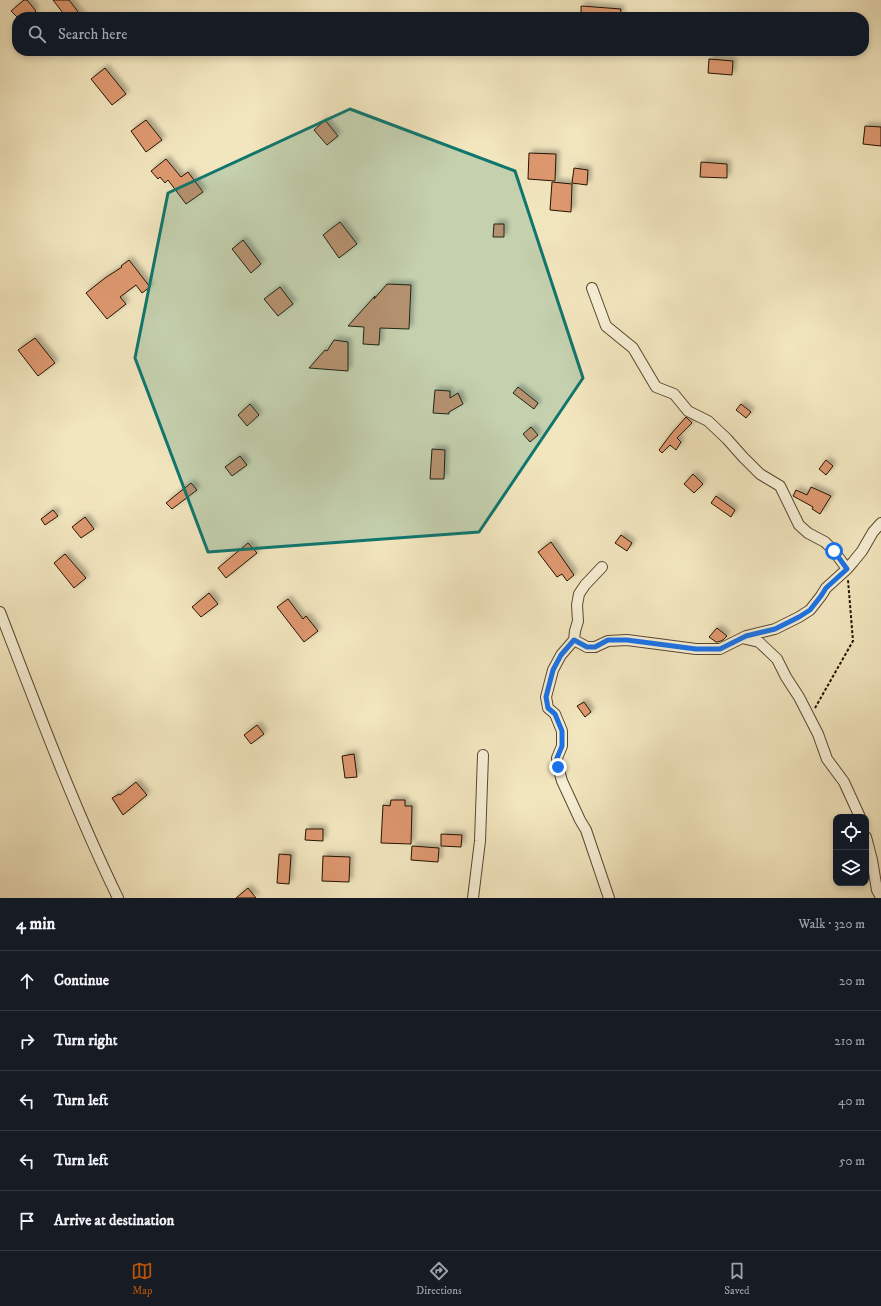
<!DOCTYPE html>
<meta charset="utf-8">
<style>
body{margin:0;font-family:"IM FELL DW Pica",serif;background:#242831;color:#f1f3f6}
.controls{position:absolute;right:12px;bottom:12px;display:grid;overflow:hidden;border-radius:8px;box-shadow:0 2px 6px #0003}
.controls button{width:36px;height:36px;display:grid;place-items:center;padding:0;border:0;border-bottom:1px solid #363941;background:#171b24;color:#f1f3f6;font:20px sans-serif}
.stop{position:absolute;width:12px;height:12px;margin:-9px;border:3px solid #1a73e8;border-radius:50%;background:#fff}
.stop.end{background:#1a73e8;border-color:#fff;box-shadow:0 1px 4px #0008}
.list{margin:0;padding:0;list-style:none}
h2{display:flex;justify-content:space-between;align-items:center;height:52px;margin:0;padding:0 16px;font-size:17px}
h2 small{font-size:13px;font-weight:400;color:#9ea1a6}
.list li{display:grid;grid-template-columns:26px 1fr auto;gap:12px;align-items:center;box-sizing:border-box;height:60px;padding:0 16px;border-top:1px solid #363941}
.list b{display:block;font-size:15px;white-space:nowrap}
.list em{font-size:13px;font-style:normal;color:#9ea1a6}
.icon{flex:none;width:22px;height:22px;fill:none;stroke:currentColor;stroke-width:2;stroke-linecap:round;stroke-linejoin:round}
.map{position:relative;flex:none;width:881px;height:898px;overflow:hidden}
.search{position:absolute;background:#171b24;box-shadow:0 2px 6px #0003;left:12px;right:12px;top:12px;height:44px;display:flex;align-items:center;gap:10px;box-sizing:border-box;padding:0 14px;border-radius:16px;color:#9ea1a6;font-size:15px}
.sheet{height:352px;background:#171b24}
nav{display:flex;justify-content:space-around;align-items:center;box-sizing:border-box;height:56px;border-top:1px solid #363941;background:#171b24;font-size:11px;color:#9ea1a6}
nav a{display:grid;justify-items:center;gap:2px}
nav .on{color:#b45309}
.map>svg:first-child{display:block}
</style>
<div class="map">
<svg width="881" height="898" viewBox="0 0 881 898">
<defs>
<filter id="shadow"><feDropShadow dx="3.5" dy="-3.5" stdDeviation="2" flood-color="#0004"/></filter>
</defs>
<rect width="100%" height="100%" fill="#f2e6bf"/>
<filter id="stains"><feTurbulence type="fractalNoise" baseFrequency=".005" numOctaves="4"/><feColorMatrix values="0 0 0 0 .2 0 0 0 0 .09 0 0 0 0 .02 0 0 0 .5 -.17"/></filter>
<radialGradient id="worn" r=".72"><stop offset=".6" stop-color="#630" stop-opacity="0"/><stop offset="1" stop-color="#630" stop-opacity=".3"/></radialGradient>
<path fill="#de986f" stroke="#251300" filter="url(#shadow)" d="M24 0H27L36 11 30 17H17L11 11Z
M53 0H69L82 17H66Z
M581 6 621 9 620 17 581 16Z
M709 59 733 61 732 75 708 73Z
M105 68 126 94 112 105 91 79Z
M146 120 162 140 146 152 131 131Z
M325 120 338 136 327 145 314 130Z
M865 126 881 127V146L863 144Z
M529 153 556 154 555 181 528 179Z
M166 159 181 177 188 172 203 192 186 204 168 180 165 183 160 177 158 179 151 171Z
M701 162 727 164V178L700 177Z
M574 168 588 170 587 185 572 183Z
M552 182 572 184 571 212 550 210Z
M340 222 357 244 339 258 323 235Z
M494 224H504V237H493Z
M243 240 261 264 251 273 232 249Z
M129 260 150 287 142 293 136 285 120 297 126 304 107 319 86 293 105 278 122 267 121 266Z
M387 284 411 285 409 329 380 328 379 345 363 344 364 327 348 326 375 296 374 299Z
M280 287 293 304 278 316 264 299Z
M35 338 55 363 38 376 18 350Z
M334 340 348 342V371L309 368 325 350 327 351Z
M518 387 538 403 534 409 513 393Z
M435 390 450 391V398L458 393 463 404 449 412V414L433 413Z
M250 404 259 415 247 426 238 415Z
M741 404 751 412 746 418 736 410Z
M686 417 692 423 677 438 681 442 676 450 670 445 662 453 659 450 671 434Z
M531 427 538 435 530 442 523 434Z
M432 449 445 450 444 479H430Z
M240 456 247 465 232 476 225 467Z
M826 460 833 466 826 475 819 469Z
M693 474 703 484 694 493 684 484Z
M191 483 197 490 172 509 166 503Z
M811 487 831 496 820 514 812 509 813 507 793 496 796 490 807 495Z
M716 496 735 510 731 517 711 503Z
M53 510 58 516 45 525 41 519Z
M85 517 94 529 81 538 72 527Z
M621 535 632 543 627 551 615 543Z
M551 542 574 575 567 581 562 574 557 577 538 552Z
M248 543 257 553 226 578 218 568Z
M65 554 86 578 74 588 54 563Z
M209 593 218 604 201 617 192 607Z
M288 599 303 619 306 616 318 631 304 642 277 607Z
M717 628 727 636 723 640 718 642H716L709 637Z
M584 702 591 712 585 717 577 706Z
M257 725 264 734 251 744 244 735Z
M354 754 357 777 345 778 342 756Z
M136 782 147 795 123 815 112 798 119 794 120 795Z
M391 800H405V806H412L411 844 381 843 383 805 390 806Z
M306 829H323V841L305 840Z
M441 834 462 835 461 847 441 846Z
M412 846 439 848 438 862 411 860Z
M279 854 291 855 289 884 277 883Z
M323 856 350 857 349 882 322 881Z
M248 888 256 898H236Z"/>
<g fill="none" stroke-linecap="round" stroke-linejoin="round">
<g stroke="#584830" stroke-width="12">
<path id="minor" d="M592 288 606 326 633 348 656 387 674 394 688 411 708 421 727 439 743 457 760 474 780 486 799 525 808 533 825 542 834 551 847 569
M602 567 585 585 579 594 577 605 578 621 575 631 574 640 561 655 553 670 546 697 548 708 555 714 562 731V746L557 758 558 767 562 781 580 820 586 830 609 898
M0 612C37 708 73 805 118 898
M742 638 759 642 777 659 786 677 799 697 818 734 827 759 844 782 860 817
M574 640 587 647H595L608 641 627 640 696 649H720L746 636 775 629 799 617 810 610 821 596 826 588 847 569 853 562 862 551 873 532 881 523
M866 837 872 860 877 890 881 897
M473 898 480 841 483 755"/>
</g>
<path stroke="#251300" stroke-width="2" stroke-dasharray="3 2" stroke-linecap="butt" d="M815 708 853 641 848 580"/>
<use href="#minor" stroke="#f7efd5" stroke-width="10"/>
</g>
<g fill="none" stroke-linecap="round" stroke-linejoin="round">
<path stroke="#1a73e8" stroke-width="5" d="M558 767 557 758 562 746V731L555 714 548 708 546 697 553 670 561 655 574 640 587 647H595L608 640H627L696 649H720L746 636 775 629 799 617 810 610 821 596 826 588 847 569 834 551"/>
</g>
<path fill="#0f766e" fill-opacity="0.2" stroke="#0f766e" stroke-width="3" stroke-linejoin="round" d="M350 109 515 171 583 378 479 532 208 552 135 358 168 193Z"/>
<rect width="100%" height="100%" filter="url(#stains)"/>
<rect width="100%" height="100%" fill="url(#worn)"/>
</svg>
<div class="controls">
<button><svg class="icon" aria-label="locate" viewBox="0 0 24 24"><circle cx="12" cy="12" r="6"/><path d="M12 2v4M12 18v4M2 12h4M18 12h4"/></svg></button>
<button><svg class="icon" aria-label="layers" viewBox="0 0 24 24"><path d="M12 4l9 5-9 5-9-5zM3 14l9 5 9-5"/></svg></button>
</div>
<div class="stop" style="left:834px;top:551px"></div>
<div class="stop end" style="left:558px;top:767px"></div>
<div class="search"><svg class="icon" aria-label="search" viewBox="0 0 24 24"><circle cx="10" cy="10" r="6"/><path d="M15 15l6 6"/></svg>Search here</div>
</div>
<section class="sheet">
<h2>4 min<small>Walk · 320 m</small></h2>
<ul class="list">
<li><svg class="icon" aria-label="ahead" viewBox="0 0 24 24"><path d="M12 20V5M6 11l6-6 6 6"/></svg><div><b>Continue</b></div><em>20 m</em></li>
<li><svg class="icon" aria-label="right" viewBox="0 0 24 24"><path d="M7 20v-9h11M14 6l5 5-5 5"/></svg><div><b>Turn right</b></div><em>210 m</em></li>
<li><svg class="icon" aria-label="left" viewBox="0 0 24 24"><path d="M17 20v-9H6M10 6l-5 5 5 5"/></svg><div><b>Turn left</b></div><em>40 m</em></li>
<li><svg class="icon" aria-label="left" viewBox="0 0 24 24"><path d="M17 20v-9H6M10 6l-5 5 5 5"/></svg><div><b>Turn left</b></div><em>50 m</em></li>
<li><svg class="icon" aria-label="arrive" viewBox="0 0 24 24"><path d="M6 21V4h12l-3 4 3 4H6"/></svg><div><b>Arrive at destination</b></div></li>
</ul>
</section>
<nav>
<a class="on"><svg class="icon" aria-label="map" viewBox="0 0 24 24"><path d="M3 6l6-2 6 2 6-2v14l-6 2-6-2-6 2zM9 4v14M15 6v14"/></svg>Map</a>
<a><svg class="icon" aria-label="directions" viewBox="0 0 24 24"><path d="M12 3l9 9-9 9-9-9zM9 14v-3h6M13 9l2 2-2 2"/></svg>Directions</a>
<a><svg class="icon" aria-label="saved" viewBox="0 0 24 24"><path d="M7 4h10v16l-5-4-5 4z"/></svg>Saved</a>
</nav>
